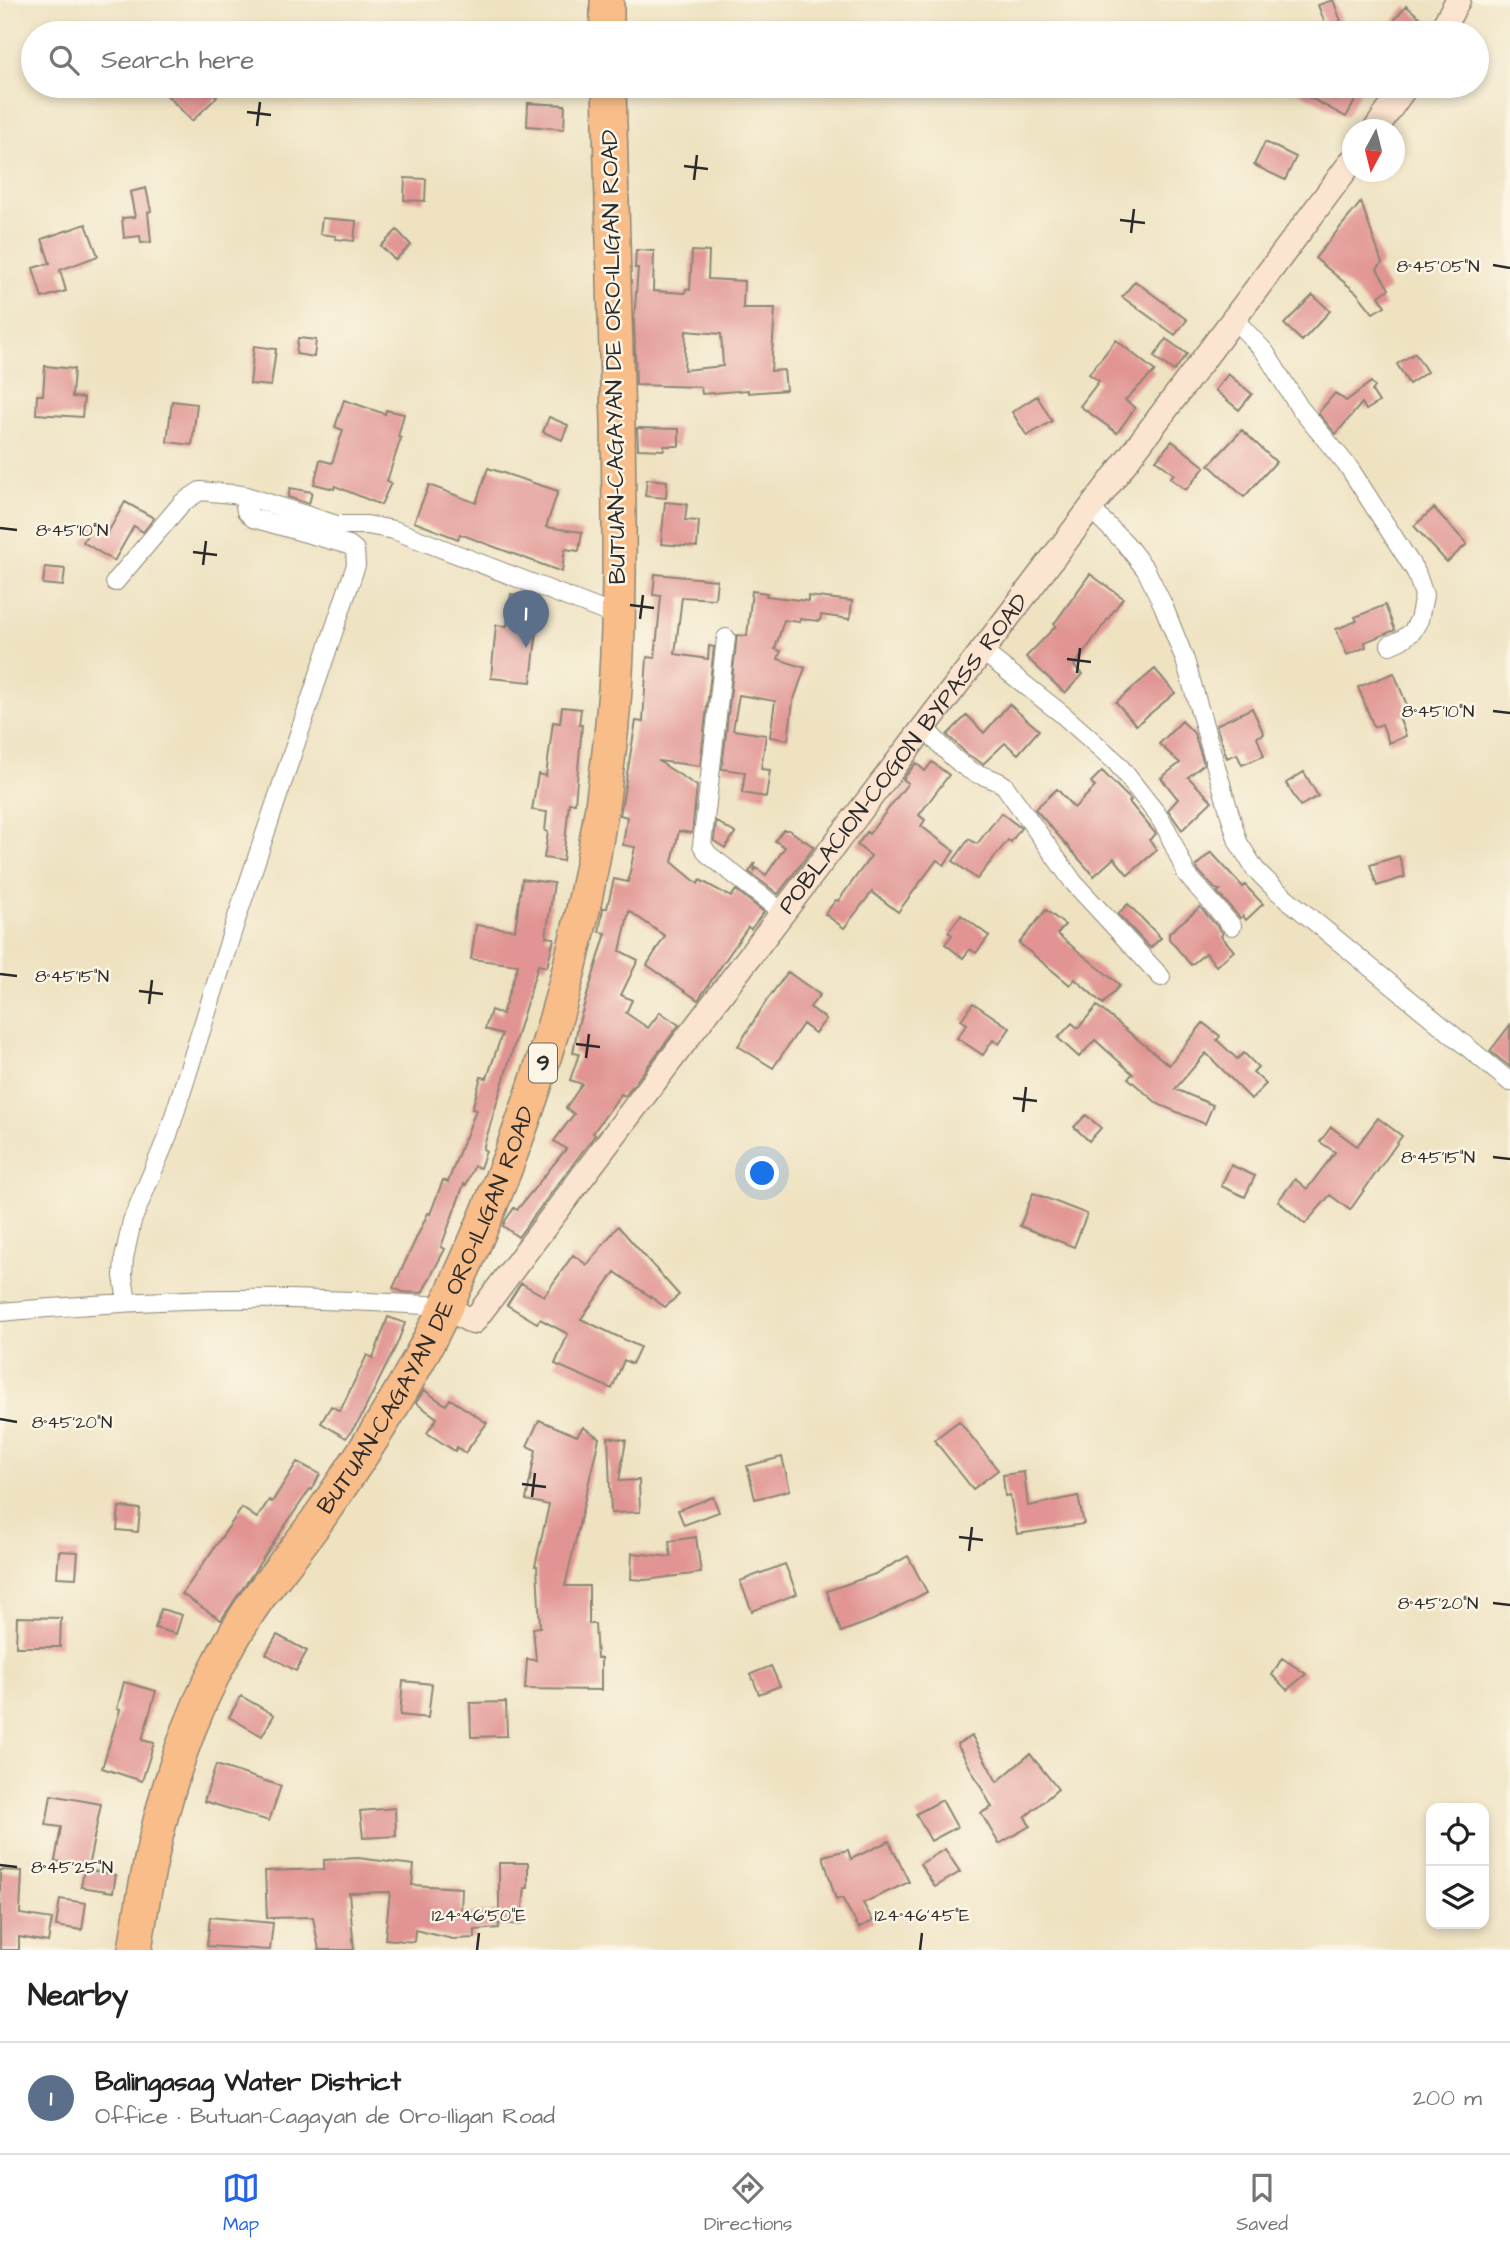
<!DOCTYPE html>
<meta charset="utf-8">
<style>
body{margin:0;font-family:"Architects Daughter",sans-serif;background:#f2f2f2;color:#222}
.controls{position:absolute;right:21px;bottom:21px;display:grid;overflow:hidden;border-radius:14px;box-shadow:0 4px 10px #0003}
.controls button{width:63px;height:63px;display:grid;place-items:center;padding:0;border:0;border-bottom:2px solid #e0e0e0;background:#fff;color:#222;font:35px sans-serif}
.compass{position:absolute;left:1342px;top:119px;width:63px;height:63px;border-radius:50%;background:#fff;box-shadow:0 4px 10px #0003;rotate:187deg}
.you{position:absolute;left:763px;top:1174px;width:24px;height:24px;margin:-18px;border:5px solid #fff;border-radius:50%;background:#1a73e8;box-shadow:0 0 0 10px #1a73e833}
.badge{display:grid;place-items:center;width:46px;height:46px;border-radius:50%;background:#2563eb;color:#fff;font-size:23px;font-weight:700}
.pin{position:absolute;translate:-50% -58px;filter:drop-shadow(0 2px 4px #0008)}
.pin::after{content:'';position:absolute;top:37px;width:24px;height:21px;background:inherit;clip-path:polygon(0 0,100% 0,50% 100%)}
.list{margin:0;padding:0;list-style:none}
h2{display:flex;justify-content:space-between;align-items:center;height:91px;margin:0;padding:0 28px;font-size:30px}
h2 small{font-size:23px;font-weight:400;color:#767676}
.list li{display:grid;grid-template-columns:46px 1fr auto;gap:21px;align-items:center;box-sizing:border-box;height:112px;padding:0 28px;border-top:2px solid #e0e0e0}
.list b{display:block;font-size:26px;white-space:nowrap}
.list p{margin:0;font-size:23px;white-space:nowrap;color:#767676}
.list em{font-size:23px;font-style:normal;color:#767676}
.icon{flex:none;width:38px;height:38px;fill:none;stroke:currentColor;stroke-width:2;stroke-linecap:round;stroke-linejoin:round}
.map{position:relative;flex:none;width:1510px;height:1950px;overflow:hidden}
.search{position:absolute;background:#fff;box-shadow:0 4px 10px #0003;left:21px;right:21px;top:21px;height:77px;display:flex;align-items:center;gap:18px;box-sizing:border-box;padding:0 24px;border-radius:38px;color:#767676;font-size:26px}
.sheet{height:203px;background:#fff}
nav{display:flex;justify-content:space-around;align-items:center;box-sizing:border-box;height:98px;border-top:2px solid #e0e0e0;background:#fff;font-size:19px;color:#767676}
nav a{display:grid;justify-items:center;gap:4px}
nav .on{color:#2563eb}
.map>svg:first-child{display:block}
</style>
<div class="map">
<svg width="1510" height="1950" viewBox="0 0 1510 1950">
<rect width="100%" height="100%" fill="#fcf5e5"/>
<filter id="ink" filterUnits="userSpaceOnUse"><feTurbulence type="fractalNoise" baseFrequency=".0143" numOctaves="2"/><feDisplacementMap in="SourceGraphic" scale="14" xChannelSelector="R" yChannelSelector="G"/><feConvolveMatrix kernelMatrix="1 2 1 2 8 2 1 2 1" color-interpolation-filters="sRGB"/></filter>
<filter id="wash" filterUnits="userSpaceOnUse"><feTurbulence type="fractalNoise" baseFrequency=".00686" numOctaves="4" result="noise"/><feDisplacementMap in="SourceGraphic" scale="28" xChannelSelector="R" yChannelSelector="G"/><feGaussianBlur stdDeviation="1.57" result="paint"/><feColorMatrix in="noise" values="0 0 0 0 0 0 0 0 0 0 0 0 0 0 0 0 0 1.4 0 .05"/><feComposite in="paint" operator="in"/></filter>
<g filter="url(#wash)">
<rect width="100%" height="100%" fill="#eee2c1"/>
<g id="blocks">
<path fill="#e19493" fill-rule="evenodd" d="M1333 0 1341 21 1326 26 1318 5Z
M1406 6 1423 20 1413 33H1384Z
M158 86H206L217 97 192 121Z
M1288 86H1349L1360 92 1346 117Z
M528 103 565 105 564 129 527 126Z
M1265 142 1296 157 1285 180 1254 165Z
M405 178 426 179 425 201 404 200Z
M146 188 151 211 148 212 151 242 141 243 140 236 124 238 122 218 135 217 130 192Z
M1361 202 1382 263 1377 269 1389 289 1379 296 1385 306 1373 313 1357 293 1315 258Z
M322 218 356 221 354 241 335 239 336 236 320 234Z
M86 224 98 256 60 270 66 291 42 298 33 268 50 263 42 239Z
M397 230 411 245 395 260 381 246Z
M636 250 654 251 653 291 685 293 686 289 690 290 692 251 709 252 708 279 744 281 743 308H775L771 371 784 370 786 390 748 393V390L702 394 701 387 636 385 634 320 638 268H635ZM686 331 721 334 723 366 684 370Z
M1135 281 1187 320 1175 335 1122 297Z
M1313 295 1330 311 1302 341 1284 324Z
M298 338 316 340 314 357 296 354Z
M1166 339 1187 354 1174 371 1154 357Z
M1116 340 1155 371 1125 400 1135 408 1117 433 1080 406 1099 381 1089 374Z
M254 346 276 349 271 386 250 384Z
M1415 353 1427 372 1409 384 1397 364Z
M45 366 74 369 72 397 84 398 82 417 36 414 37 395H43Z
M1228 374 1252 394 1239 410 1215 390Z
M1371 382 1375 387 1372 391 1379 402 1366 410 1362 403 1336 434 1318 413 1335 393 1346 401Z
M1037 396 1052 421 1027 436 1012 412Z
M344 400 385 414 386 410 404 414 398 437 401 438 387 481 391 483 381 505 335 486 334 489 314 484 320 460 332 463 343 430 335 427Z
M172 401 197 404 192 445 167 442Z
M549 417 568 425 562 440 543 432Z
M637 428 679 429V446H664V450L638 449Z
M1242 430 1276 462 1244 497 1209 465Z
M1172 441 1205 467 1186 490 1170 478 1174 474 1156 460Z
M488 468 558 491 546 527 582 532 579 551 565 549 562 572 460 534 458 539 414 522 429 485 476 503Z
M647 479 667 481 666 498 645 496Z
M290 488 312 492 309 504 288 497Z
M125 502 154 518 143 532 134 526 114 561 83 542 92 526 107 534Z
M665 502 687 504 685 520 699 521 697 547 661 544Z
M1434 508 1467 544 1447 562 1414 526Z
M45 567 65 569 63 586 43 584Z
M655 574 717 580 715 599 682 597 675 654 708 659 709 646 714 647 700 766 658 761 697 786 692 833 679 831 672 862 698 884 700 880 731 897 736 890 764 912 751 929 748 927 698 1000 647 965 665 936 629 911 620 951 638 960 621 995 632 1000 626 1013 648 1028 660 1012 679 1025 625 1096 621 1094 593 1133 595 1135 518 1237 503 1226 505 1221 514 1208 517 1210 566 1149 554 1141 574 1114 566 1108 582 1084 570 1080 579 1054 573 1053 578 1025 606 933 599 932 603 908H607L614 879 628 882 635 847 623 845 627 817 620 815 636 721 643 722 647 657 655 658 661 596 653 595Z
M1090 574 1123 598 1074 666 1083 674 1065 693 1026 657 1056 626 1054 624Z
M752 591 767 593 766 596 808 601V596L852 601 850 619 821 615 820 621 800 619V622L784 620 775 649 781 651 778 659 805 668 793 702 788 740 770 737 775 701 739 695 733 730 766 735 761 769 770 770 766 797 742 793 745 772 722 769 737 635 747 636Z
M511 594 538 598 534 629H537L531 682 491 678 496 625 507 626Z
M1385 605 1395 630 1365 642 1366 647 1347 655 1336 629 1357 621 1355 617Z
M1155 669 1175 693 1136 725 1116 702Z
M1394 673 1410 713 1399 717 1406 736 1389 743 1382 724 1374 727 1358 687Z
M1009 704 1039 730 1018 754 1005 743 983 764 967 754 947 735 967 715 984 733Z
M562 707 581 709 579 725H582L575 803H569L563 861 544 858 548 832 545 831 547 812 532 810 538 774 546 776 553 722 560 723Z
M1252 708 1264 734 1257 737 1264 756 1242 765 1237 754 1227 758 1216 725Z
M1182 721 1194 733 1204 764 1188 777 1212 801 1182 830 1168 810 1178 799 1161 778 1180 763 1159 744Z
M932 762 949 775 919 815 925 820 921 826 954 851 944 865 937 860 898 912 872 892 844 928 825 914 836 900 838 901 871 856 857 845 867 832 869 834 908 783 903 779 916 763 925 771Z
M1102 771 1131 800 1129 802 1156 834 1149 840 1157 850 1128 875 1114 858 1094 876 1035 809 1057 789 1074 808 1095 787 1091 782Z
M1304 772 1318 796 1300 806 1286 783Z
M1001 813 1021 828 1011 842 1008 840 977 879 953 861 969 839 977 844Z
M716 821 735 833 725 848 714 841Z
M783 830H789L814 847 778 894 749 872 755 863 754 872 756 868 766 875 785 847 775 841Z
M1211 852 1243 887 1245 885 1263 904 1246 920 1243 916 1240 918 1217 892 1220 890 1215 889 1197 869 1196 866Z
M1399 856 1405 877 1377 886 1370 865Z
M522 879 554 883 546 937 554 938 547 967 538 965 483 1149 486 1151 480 1168 474 1166 466 1185 464 1184 441 1247 445 1249 422 1293 403 1292 393 1288 428 1213 430 1214 443 1180 448 1182 464 1139H465L476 1110 472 1109 481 1077 487 1078 502 1034 485 1029 491 1010 502 1014 518 965 471 959 476 925 515 930Z
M1128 904 1161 938 1150 948 1118 914Z
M1200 907 1223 933 1221 936 1234 951 1216 966 1206 953 1191 965 1169 939V933Z
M1046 910 1065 925 1057 934 1120 985 1103 1004 1075 979 1070 985 1019 943Z
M961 915 989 936 976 953 970 949 963 958 945 944 952 935 948 932Z
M788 972 820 995 810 1007 826 1019 815 1033 803 1024 773 1068 738 1046 767 1000Z
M973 1003 1010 1028 999 1044 993 1040 983 1055 957 1038 967 1024 961 1020Z
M1097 1006 1169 1065 1203 1023 1220 1036 1217 1040 1237 1059 1244 1053 1258 1067 1253 1072 1266 1084 1251 1099 1206 1053 1175 1089 1213 1105 1205 1124 1158 1104 1128 1078 1133 1074 1095 1040 1079 1057 1058 1038 1072 1023 1078 1028Z
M1510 1025V1067L1490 1051Z
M1086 1115 1101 1128 1089 1141 1074 1127Z
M1378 1118 1402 1136 1350 1210 1330 1195 1305 1224 1278 1201 1295 1179 1307 1189 1335 1152 1320 1142 1331 1127 1357 1146Z
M1231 1165 1255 1176 1245 1197 1221 1186Z
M1033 1193 1087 1214 1074 1247 1020 1226Z
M618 1226 679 1295 665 1307 615 1272 581 1319 640 1347 632 1364 624 1360 612 1389 555 1364 568 1334 540 1319 537 1323 507 1305 521 1283 544 1296 573 1255 587 1265Z
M388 1317 405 1323 397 1344 360 1419 346 1438 321 1423 331 1406 340 1411 367 1355 373 1358Z
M424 1390 446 1405 450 1399 487 1423 465 1453 457 1447 455 1451 427 1433 437 1418 416 1403Z
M539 1420 577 1436 583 1427 599 1438 565 1586H589V1624H595L597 1658H601V1690L525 1689 527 1659 536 1660 533 1628 540 1627 537 1566H535L549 1505 526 1500 536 1450 527 1446Z
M959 1421 998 1470 973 1489 934 1440Z
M608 1437 626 1440 619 1481 639 1480 640 1512 611 1513Z
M782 1457 790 1490 755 1499 747 1466Z
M297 1462 320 1474 312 1490 310 1489 221 1620 182 1594 242 1508 257 1518 269 1500 272 1502Z
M1024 1472 1028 1506 1078 1496 1084 1524 1017 1534 1010 1495 1005 1496 1003 1475Z
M713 1497 719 1512 684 1525 678 1510Z
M119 1507 140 1509 138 1532 117 1530Z
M696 1537 701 1573 645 1580 631 1579 632 1553 671 1557 669 1541Z
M59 1551 78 1552 76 1578 57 1577Z
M908 1556 927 1592 873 1620 841 1632 827 1591 875 1574Z
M785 1564 797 1594 752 1611 740 1581Z
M161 1609 182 1615 176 1634 155 1628Z
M17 1617 61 1618 60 1647H16Z
M277 1635 307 1651 296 1671 266 1654Z
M1282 1658 1306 1674 1287 1690 1272 1675Z
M771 1666 780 1686 759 1694 751 1674Z
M403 1681 432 1684 428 1718 400 1715Z
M124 1682 156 1691 142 1740 154 1743 142 1781 102 1768 120 1710 117 1709Z
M241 1696 274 1715 262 1736 229 1717Z
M506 1702 507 1736 471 1737 470 1703Z
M972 1736 997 1782 1030 1754 1058 1789 1025 1817 1030 1826 999 1844 981 1813 992 1807 957 1744Z
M216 1765 281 1786 269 1821 204 1801Z
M51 1795 101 1804 88 1867 55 1861 61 1827 46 1825Z
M942 1800 957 1827 931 1841 916 1814Z
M395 1808 396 1836 363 1838 360 1811Z
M889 1841 909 1882 863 1903 873 1921 859 1928 842 1898 836 1900 823 1856 848 1850 851 1859Z
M945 1849 960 1872 935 1887 920 1864Z
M358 1858 414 1865 412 1885 462 1888 461 1914 498 1912 499 1928 475 1930V1938L453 1939 415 1930 414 1942 385 1939 390 1892 349 1893 354 1950H319L313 1917 267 1918 265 1871 324 1869V1860Z
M499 1863H528V1888H525L521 1925 499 1923Z
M84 1869 116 1875 113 1892 81 1887Z
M0 1870 22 1871 20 1914 52 1919 48 1942 19 1937V1950H0Z
M60 1899 86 1903 82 1930 56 1926Z
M210 1917 273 1923 270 1950 207 1946Z"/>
</g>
</g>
<g filter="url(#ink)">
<use href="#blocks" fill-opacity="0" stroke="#8c8676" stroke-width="2"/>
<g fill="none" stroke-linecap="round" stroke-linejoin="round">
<g stroke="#8c8676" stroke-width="20">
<path id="street" d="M1233 318 1265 352 1299 407 1350 469 1416 572 1424 595 1419 620 1412 632 1401 640 1390 645
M1090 508 1125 543 1146 570 1163 605 1185 660 1238 842 1255 869 1275 889 1510 1082
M115 582 182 503 200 491 243 495 337 525H367L394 530 619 617
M726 638 702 845 708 854 782 912
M982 651 1062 714 1116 762 1157 814 1167 830 1187 875 1232 926
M923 727C939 742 954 762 973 772 984 777 994 778 1004 785L1074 883 1161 977
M127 1302 123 1276 124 1258 132 1221 168 1135 237 917 356 565 355 550 349 545 253 518 246 511 243 495
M0 1312C106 1303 214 1296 321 1300 362 1301 403 1304 444 1306"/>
</g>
<g stroke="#8c8676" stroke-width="27">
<g id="secondary">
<path d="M1440 33 1458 0"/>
<path d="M1375 130 1406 86"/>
<path id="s1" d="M444 1306 473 1322C764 933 1063 550 1352 161"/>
</g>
</g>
<g stroke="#8c8676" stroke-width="36">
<g id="highway">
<path d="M607 0V33"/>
<path id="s2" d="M135 1950C149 1855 170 1761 213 1675 226 1649 241 1622 258 1598 278 1571 299 1546 318 1519 344 1481 371 1443 394 1403 426 1350 454 1292 478 1235 553 1063 601 877 615 690 621 601 619 512 618 422 615 310 611 198 609 86"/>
</g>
</g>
<use href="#street" stroke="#fff" stroke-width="18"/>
<use href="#secondary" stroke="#fce5d0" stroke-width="24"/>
<use href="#highway" stroke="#f8bd89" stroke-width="33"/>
</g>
</g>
<path fill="none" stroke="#2b2b2b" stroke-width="2.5" d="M247 112 271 115M257 126 260 102M684 166 708 169M694 180 697 155M1120 220 1145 223M1131 233 1134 209M1493 265 1510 268M0 528 17 530M193 552 217 555M203 565 206 541M630 605 654 608M640 619 643 595M1067 659 1091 662M1077 673 1080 648M1493 711 1510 713M0 974 17 976M139 991 163 994M149 1004 152 980M576 1044 600 1047M586 1058 589 1034M1013 1098 1037 1101M1023 1112 1026 1087M1493 1157 1510 1159M0 1419 17 1422M522 1484 546 1487M532 1497 535 1473M959 1537 983 1540M969 1551 972 1527M1493 1603 1510 1605M0 1865 17 1867M477 1950 479 1933M920 1950 922 1933"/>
<g text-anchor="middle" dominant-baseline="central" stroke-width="5" stroke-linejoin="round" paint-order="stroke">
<rect fill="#fcf5e5" stroke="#6a6863" stroke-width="2" x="529" y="1043.5" width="28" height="39" rx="5"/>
<g font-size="23" font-weight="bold" fill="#2b2b2b">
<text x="543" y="1063">9</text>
</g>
<g font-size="24" fill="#2b2b2b" stroke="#fcf5e5">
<text transform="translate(614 357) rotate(-91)">BUTUAN-CAGAYAN DE ORO-ILIGAN ROAD</text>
<text stroke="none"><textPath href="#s1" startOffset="746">POBLACION-COGON BYPASS ROAD</textPath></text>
<text stroke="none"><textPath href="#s2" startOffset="712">BUTUAN-CAGAYAN DE ORO-ILIGAN ROAD</textPath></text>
</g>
</g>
<g font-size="18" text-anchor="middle" fill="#2b2b2b" stroke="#fcf5e5" stroke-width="5" stroke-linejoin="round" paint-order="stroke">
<text x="1438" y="272">8°45'05"N</text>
<text x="72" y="536">8°45'10"N</text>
<text x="1438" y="717">8°45'10"N</text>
<text x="72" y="982">8°45'15"N</text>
<text x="1438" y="1163">8°45'15"N</text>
<text x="72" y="1428">8°45'20"N</text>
<text x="1438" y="1609">8°45'20"N</text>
<text x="72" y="1873">8°45'25"N</text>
<text x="479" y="1921">124°46'50"E</text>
<text x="922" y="1921">124°46'45"E</text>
</g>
</svg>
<div class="controls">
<button><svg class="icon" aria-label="locate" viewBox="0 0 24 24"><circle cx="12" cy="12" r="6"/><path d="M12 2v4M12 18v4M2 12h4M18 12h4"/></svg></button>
<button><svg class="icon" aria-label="layers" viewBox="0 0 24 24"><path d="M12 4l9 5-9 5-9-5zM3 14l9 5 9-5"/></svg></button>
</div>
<svg class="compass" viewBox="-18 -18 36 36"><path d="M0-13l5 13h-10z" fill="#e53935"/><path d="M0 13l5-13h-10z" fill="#767676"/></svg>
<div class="you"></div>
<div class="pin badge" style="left:526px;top:648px;background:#5c6f8a">1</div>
<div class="search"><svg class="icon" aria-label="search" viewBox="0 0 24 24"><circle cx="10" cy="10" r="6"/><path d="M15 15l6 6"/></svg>Search here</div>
</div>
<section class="sheet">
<h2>Nearby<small></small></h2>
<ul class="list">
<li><span class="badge" style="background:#5c6f8a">1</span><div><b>Balingasag Water District</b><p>Office · Butuan-Cagayan de Oro-Iligan Road</p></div><em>200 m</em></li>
</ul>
</section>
<nav>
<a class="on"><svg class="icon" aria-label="map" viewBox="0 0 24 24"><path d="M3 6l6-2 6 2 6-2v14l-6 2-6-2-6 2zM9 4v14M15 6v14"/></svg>Map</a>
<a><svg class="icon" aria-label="directions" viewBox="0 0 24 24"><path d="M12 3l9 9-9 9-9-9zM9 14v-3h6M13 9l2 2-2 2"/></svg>Directions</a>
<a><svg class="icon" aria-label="saved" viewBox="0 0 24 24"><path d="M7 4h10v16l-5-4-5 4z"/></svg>Saved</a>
</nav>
